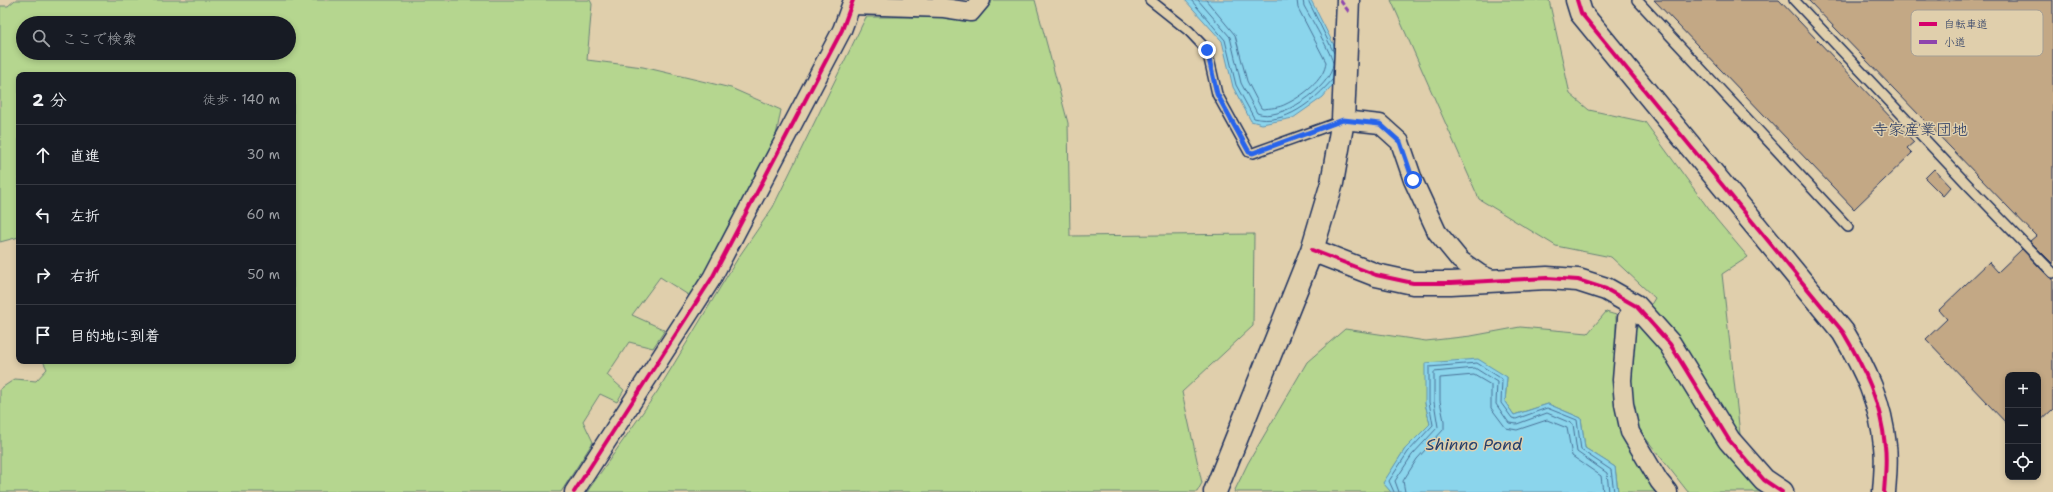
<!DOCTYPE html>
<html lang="ja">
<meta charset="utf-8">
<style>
body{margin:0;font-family:"Shantell Sans","Klee One",sans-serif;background:#242831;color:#f1f3f6}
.controls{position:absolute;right:12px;bottom:12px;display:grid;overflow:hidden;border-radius:8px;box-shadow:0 2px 6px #0003}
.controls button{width:36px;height:36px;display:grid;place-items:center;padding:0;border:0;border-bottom:1px solid #363941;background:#171b24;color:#f1f3f6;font:20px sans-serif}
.stop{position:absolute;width:12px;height:12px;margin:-9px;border:3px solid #2563eb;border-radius:50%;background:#fff}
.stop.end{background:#2563eb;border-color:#fff;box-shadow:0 1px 4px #0008}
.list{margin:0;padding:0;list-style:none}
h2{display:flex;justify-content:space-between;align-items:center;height:52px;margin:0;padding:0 16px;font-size:17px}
h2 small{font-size:13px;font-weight:400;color:#9ea1a6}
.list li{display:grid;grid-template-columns:26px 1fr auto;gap:12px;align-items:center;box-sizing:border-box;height:60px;padding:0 16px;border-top:1px solid #363941}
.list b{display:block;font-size:15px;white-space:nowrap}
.list em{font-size:13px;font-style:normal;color:#9ea1a6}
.icon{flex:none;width:22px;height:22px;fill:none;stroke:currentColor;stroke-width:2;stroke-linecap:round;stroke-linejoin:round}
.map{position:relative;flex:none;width:2053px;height:492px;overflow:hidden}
.search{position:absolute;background:#171b24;box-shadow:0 2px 6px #0003;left:16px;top:16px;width:280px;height:44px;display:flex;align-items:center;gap:10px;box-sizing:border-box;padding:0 14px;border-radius:22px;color:#9ea1a6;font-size:15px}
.panel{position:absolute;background:#171b24;box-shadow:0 2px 6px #0003;left:16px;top:72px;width:280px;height:292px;border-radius:8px}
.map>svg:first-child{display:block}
</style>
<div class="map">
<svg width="2053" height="492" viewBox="0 0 2053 492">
<rect width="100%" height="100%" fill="#e0cfac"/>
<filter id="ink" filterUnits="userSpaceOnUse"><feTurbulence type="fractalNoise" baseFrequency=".025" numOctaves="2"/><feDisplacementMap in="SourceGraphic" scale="8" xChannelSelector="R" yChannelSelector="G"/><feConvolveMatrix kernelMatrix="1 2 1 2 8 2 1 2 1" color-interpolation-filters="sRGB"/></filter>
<g filter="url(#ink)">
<path fill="#b5d68f" stroke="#688276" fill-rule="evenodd" d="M15 0H590L592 4 587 60 643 67 731 88 781 110 774 146 693 298 660 277 632 315 665 330 653 348 629 342 607 375 624 390 617 402 600 394 583 421 593 442 561 492H0V389L15 379 36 381 47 369 43 361H293V75H19V237L0 242V6H8ZM23 23H289V53H23Z
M992 0H1035L1068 123 1070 236 1254 234 1253 326 1182 392 1202 483 1197 492H587L657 392 738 258 773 207 866 17H972L991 4Z
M1391 0H1549L1570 94 1589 110 1645 122 1716 219 1748 257 1722 274 1741 443 1763 492H1688L1629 417 1635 331 1655 298 1611 257 1556 246 1479 199Z
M1606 312 1616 315 1617 380 1661 492H1618L1615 467 1585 448 1581 418 1548 404 1514 415 1505 402 1507 377 1425 403 1430 424 1405 449 1384 483 1391 492H1234L1248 463 1307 362 1345 329 1426 341 1471 336 1520 327 1588 333Z"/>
<path fill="#8bd5ec" stroke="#5e93b3" d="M1185 0H1311L1342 61 1339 78 1323 97 1293 118 1262 124 1251 121 1233 87 1222 41Z
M1478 359 1507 377 1505 402 1514 415 1548 404 1581 418 1585 448 1615 467 1618 492H1391L1383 483 1405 449 1430 424 1425 403V363Z"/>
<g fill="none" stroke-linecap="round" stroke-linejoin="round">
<path stroke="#487197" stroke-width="1" d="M1191 0 1225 40 1236 85 1254 118C1285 126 1314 101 1333 79
M1198 0 1230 37 1241 83 1257 113C1279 123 1332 87 1333 64 1333 56 1309 15 1304 6L1303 0
M1206 0 1235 35 1247 81 1261 108 1263 109C1270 108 1279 108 1286 104 1301 97 1325 80 1326 62L1298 8 1297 0
M1308 0 1334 53
M1394 492 1389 481 1408 452 1433 425 1429 402V367L1477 363 1502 379 1501 403 1512 418 1516 419 1547 408 1577 420 1581 450 1611 470 1614 492
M1399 492 1395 481 1412 455 1438 427 1434 402V372L1475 368 1497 382 1496 404 1509 423 1517 424 1547 413 1573 424 1577 452 1607 473 1609 492
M1405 492 1403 481 1417 459 1444 429V421L1440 401V378L1474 375 1491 385V408L1506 428 1517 430 1547 420 1567 428 1572 456 1601 476 1603 492"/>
</g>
<path fill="#c3a885" stroke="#1b2f5e" d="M1654 0H1779L1914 142 1907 148 1912 153 1854 209Z
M1808 0H2053V264L2030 241 2036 236Z
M1934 169 1951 187 1943 196 1925 178Z
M2022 249 2049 277 2053 279V409L2038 423V375H2008V425L1926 339 1947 319 1939 310 1989 262 1998 272Z"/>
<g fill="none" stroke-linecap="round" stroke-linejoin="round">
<g stroke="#1b2f5e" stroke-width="12">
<path id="service" d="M1150 0 1189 31 1207 50 1217 94 1249 152 1253 153 1342 121
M1637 0 1848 227
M1794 0 1967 184 2053 273"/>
</g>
<g stroke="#1b2f5e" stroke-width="21">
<path id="minor" d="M852 5 944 8 971 12 981 0
M1343 120 1380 124 1400 142 1413 180 1437 232 1460 260 1480 274 1496 281
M1636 306 1627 318 1622 380 1624 404 1630 432 1659 481 1668 492
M574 492 712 278 842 30 853 0"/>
</g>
<g stroke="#1b2f5e" stroke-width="25">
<path id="tertiary" d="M1577 0 1581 13 1843 332C1865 369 1881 402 1885 446 1887 461 1885 477 1884 492
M1312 250 1376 275 1413 283H1451L1547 278 1578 280 1606 289 1636 306 1670 344 1729 440 1764 480 1782 492
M1215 492 1312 250 1332 183 1343 120 1348 0"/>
</g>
<use href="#service" stroke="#e0cfac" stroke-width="9"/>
<use href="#minor" stroke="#e0cfac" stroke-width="18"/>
<use href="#tertiary" stroke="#e0cfac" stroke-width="22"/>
<path stroke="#8e44ad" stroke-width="3" stroke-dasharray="6 3" stroke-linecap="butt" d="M1340 0 1349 12"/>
<g stroke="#e0cfac" stroke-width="6">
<path id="cycleway" d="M1577 0 1581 13 1843 332C1865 369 1881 402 1885 446 1887 461 1885 477 1884 492
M1312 250 1376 275 1413 283H1451L1547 278 1578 280 1606 289 1636 306 1670 344 1729 440 1764 480 1782 492
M574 492 712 278 842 30 853 0"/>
</g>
<use href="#cycleway" stroke="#d6006c" stroke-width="4"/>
</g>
</g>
<g fill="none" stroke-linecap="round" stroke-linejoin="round" filter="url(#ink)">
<path stroke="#2563eb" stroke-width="5" d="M1207 50 1217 94 1249 152 1253 153 1343 120 1380 124 1400 142 1413 180"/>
</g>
<g text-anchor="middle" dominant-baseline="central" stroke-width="3" stroke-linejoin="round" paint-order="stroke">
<g font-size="16" fill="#1b2f5e" stroke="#e0cfac">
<text x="1920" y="129">寺家産業団地</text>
</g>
<g font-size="16" font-style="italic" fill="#26406c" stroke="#e0cfac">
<text x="1474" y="444">Shinno Pond</text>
</g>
</g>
<rect x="1911" y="10" width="132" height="46" rx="6" fill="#e0cfac" stroke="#a59f95" stroke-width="1"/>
<rect x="1919" y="22" width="18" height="4" fill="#d6006c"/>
<rect x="1919" y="40" width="18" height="4" fill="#8e44ad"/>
<g font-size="11" fill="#1b2f5e">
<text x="1944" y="28">自転車道</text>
<text x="1944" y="46">小道</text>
</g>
</svg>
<div class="controls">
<button>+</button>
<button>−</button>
<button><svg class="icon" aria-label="locate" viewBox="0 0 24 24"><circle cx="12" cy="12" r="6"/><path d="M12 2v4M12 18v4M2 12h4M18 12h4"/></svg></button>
</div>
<div class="stop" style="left:1413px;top:180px"></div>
<div class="stop end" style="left:1207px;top:50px"></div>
<div class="search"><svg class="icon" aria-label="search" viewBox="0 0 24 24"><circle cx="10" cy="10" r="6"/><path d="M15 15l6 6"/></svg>ここで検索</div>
<section class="panel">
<h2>2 分<small>徒歩 · 140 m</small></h2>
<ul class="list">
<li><svg class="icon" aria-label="ahead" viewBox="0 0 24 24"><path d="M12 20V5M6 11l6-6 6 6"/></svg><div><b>直進</b></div><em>30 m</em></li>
<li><svg class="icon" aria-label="left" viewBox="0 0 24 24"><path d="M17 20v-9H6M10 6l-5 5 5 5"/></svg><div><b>左折</b></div><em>60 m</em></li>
<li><svg class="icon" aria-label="right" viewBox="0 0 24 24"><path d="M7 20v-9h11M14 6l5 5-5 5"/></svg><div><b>右折</b></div><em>50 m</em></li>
<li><svg class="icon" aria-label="arrive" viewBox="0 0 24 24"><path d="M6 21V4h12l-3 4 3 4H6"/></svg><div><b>目的地に到着</b></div></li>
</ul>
</section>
</div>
